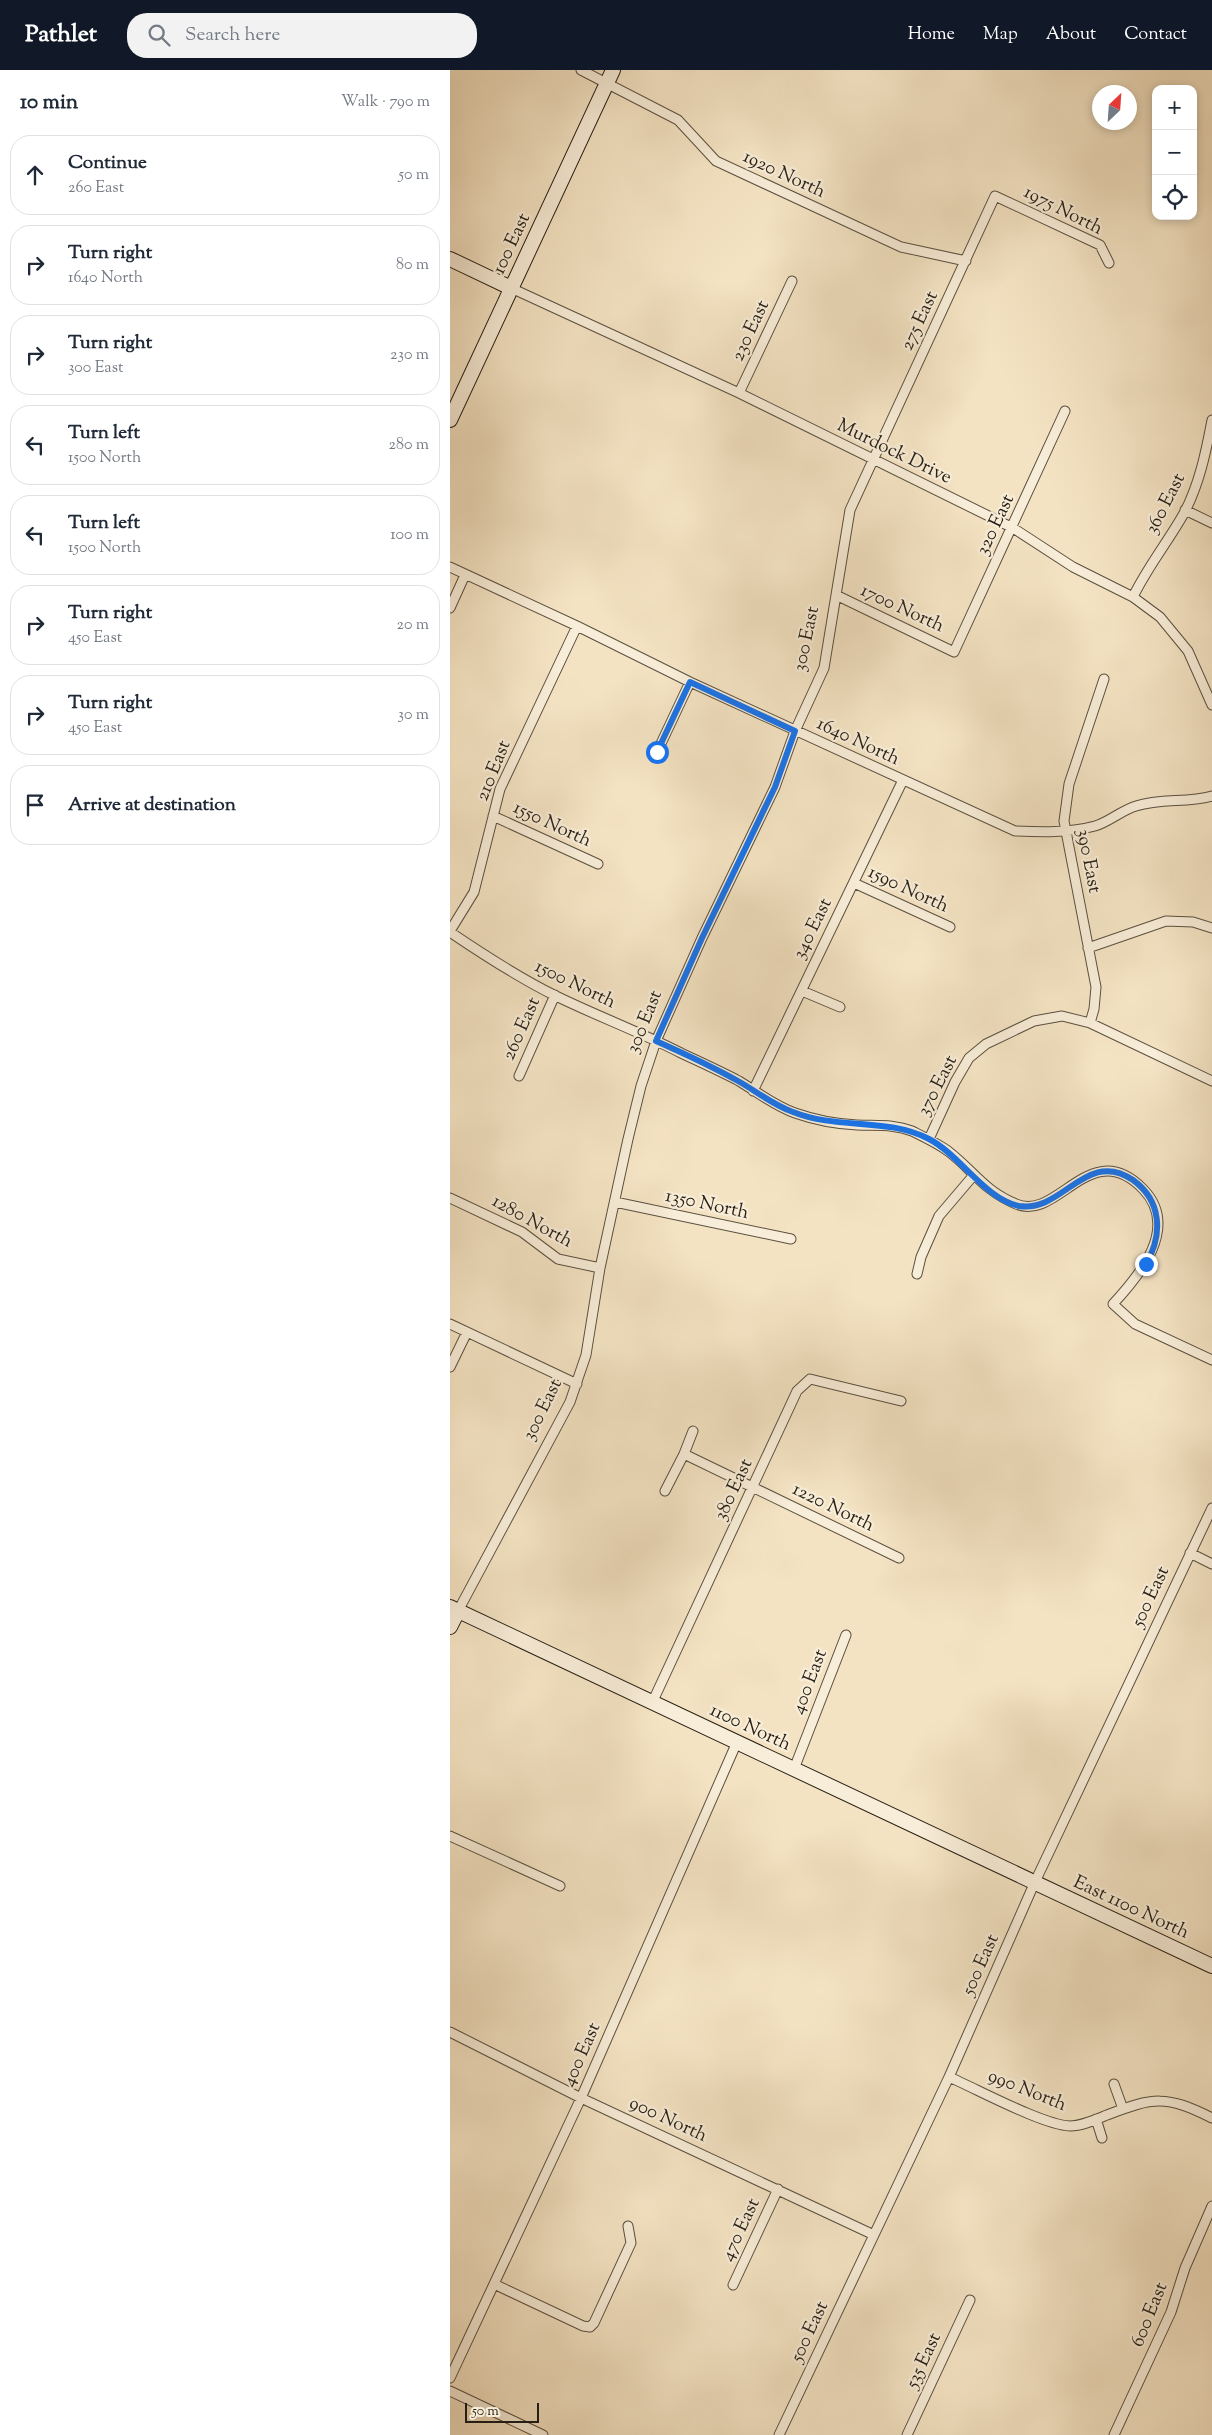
<!DOCTYPE html>
<meta charset="utf-8">
<style>
body{margin:0;font-family:"Sorts Mill Goudy",serif;background:#f2f2f3;color:#1f2937}
.controls{position:absolute;right:15px;top:15px;display:grid;overflow:hidden;border-radius:10px;box-shadow:0 2px 8px #0003}
.controls button{width:45px;height:45px;display:grid;place-items:center;padding:0;border:0;border-bottom:1px solid #e0e1e3;background:#fff;color:#1f2937;font:25px sans-serif}
.compass{position:absolute;left:642px;top:15px;width:45px;height:45px;border-radius:50%;background:#fff;box-shadow:0 2px 8px #0003;rotate:25deg}
.scale{position:absolute;left:15px;bottom:12px;width:74px;box-sizing:border-box;padding-left:5px;border:2px solid #271f14;border-top:0;font-size:14px;line-height:18px;white-space:nowrap;color:#271f14;-webkit-text-stroke:4px #f8edd8;paint-order:stroke}
.stop{position:absolute;width:15px;height:15px;margin:-11px;border:4px solid #1a73e8;border-radius:50%;background:#fff}
.stop.end{background:#1a73e8;border-color:#fff;box-shadow:0 1px 5px #0008}
.list{margin:0;padding:0;list-style:none}
h2{display:flex;justify-content:space-between;align-items:center;height:65px;margin:0;padding:0 20px;font-size:21px}
h2 small{font-size:16px;font-weight:400;color:#747a83}
.list li{display:grid;grid-template-columns:32px 1fr auto;gap:15px;align-items:center;box-sizing:border-box;height:80px;margin:0 10px 10px;padding:0 10px;border:1px solid #e0e1e3;border-radius:20px}
.list b{display:block;font-size:19px;white-space:nowrap}
.list p{margin:0;font-size:16px;white-space:nowrap;color:#747a83}
.list em{font-size:16px;font-style:normal;color:#747a83}
.icon{flex:none;width:28px;height:28px;fill:none;stroke:currentColor;stroke-width:2;stroke-linecap:round;stroke-linejoin:round}
.map{position:relative;flex:none;width:762px;height:2365px;overflow:hidden}
header{display:flex;align-items:center;gap:30px;box-sizing:border-box;height:70px;padding:0 25px;background:#111827;color:#fff}
header strong{font-size:24px}
nav{display:flex;gap:28px;margin-inline-start:auto;font-size:18px}
.search{width:350px;height:45px;background:#f2f2f3;display:flex;align-items:center;gap:12px;box-sizing:border-box;padding:0 18px;border-radius:20px;color:#747a83;font-size:19px}
main{display:flex}
aside{flex:1;background:#fff}
.map>svg:first-child{display:block}
</style>
<header>
<strong>Pathlet</strong>
<div class="search"><svg class="icon" aria-label="search" viewBox="0 0 24 24"><circle cx="10" cy="10" r="6"/><path d="M15 15l6 6"/></svg>Search here</div>
<nav><a>Home</a><a>Map</a><a>About</a><a>Contact</a></nav>
</header>
<main>
<aside>
<h2>10 min<small>Walk · 790 m</small></h2>
<ul class="list">
<li><svg class="icon" aria-label="ahead" viewBox="0 0 24 24"><path d="M12 20V5M6 11l6-6 6 6"/></svg><div><b>Continue</b><p>260 East</p></div><em>50 m</em></li>
<li><svg class="icon" aria-label="right" viewBox="0 0 24 24"><path d="M7 20v-9h11M14 6l5 5-5 5"/></svg><div><b>Turn right</b><p>1640 North</p></div><em>80 m</em></li>
<li><svg class="icon" aria-label="right" viewBox="0 0 24 24"><path d="M7 20v-9h11M14 6l5 5-5 5"/></svg><div><b>Turn right</b><p>300 East</p></div><em>230 m</em></li>
<li><svg class="icon" aria-label="left" viewBox="0 0 24 24"><path d="M17 20v-9H6M10 6l-5 5 5 5"/></svg><div><b>Turn left</b><p>1500 North</p></div><em>280 m</em></li>
<li><svg class="icon" aria-label="left" viewBox="0 0 24 24"><path d="M17 20v-9H6M10 6l-5 5 5 5"/></svg><div><b>Turn left</b><p>1500 North</p></div><em>100 m</em></li>
<li><svg class="icon" aria-label="right" viewBox="0 0 24 24"><path d="M7 20v-9h11M14 6l5 5-5 5"/></svg><div><b>Turn right</b><p>450 East</p></div><em>20 m</em></li>
<li><svg class="icon" aria-label="right" viewBox="0 0 24 24"><path d="M7 20v-9h11M14 6l5 5-5 5"/></svg><div><b>Turn right</b><p>450 East</p></div><em>30 m</em></li>
<li><svg class="icon" aria-label="arrive" viewBox="0 0 24 24"><path d="M6 21V4h12l-3 4 3 4H6"/></svg><div><b>Arrive at destination</b></div></li>
</ul>
</aside>
<div class="map">
<svg width="762" height="2365" viewBox="0 0 762 2365">
<rect width="100%" height="100%" fill="#f4e3c3"/>
<filter id="stains"><feTurbulence type="fractalNoise" baseFrequency=".004" numOctaves="4"/><feColorMatrix values="0 0 0 0 .2 0 0 0 0 .09 0 0 0 0 .02 0 0 0 .5 -.17"/></filter>
<radialGradient id="worn" r=".72"><stop offset=".6" stop-color="#630" stop-opacity="0"/><stop offset="1" stop-color="#630" stop-opacity=".3"/></radialGradient>
<g fill="none" stroke-linecap="round" stroke-linejoin="round">
<g stroke="#5a5040" stroke-width="11">
<path id="street" d="M131 0 228 50 266 91 451 177 516 191
M61 218 289 323 563 458 623 497 683 527 710 547 738 581 762 635
M289 323 342 211
M735 440 762 453
M0 497 127 556 240 612 565 761C591 762 619 763 645 756 659 752 672 740 686 736 711 728 737 733 762 726
M386 525 504 582 615 341
M683 527C697 498 717 473 733 445 749 416 756 382 762 350
M0 538 15 505
M207 682 240 612
M43 746 148 794
M404 813 500 857
M0 861 24 822 50 719 127 556
M0 862C34 885 69 908 106 926 147 946 190 962 231 983 250 992 270 1001 289 1011 307 1022 325 1036 345 1043 365 1050 386 1054 407 1055 426 1056 444 1054 462 1061 474 1067 487 1073 498 1081 524 1101 533 1120 566 1134 608 1152 640 1065 693 1119 730 1157 690 1205 663 1234L685 1254 762 1290
M638 878 716 851 743 852 762 858
M352 921 390 937
M640 953 644 939 646 917 614 751 619 714 654 609
M69 1006 105 925
M303 1021 453 710
M479 1069 505 1012 519 988 536 974 584 951 612 946 640 953 762 1011
M0 1128 72 1162 108 1189 150 1198
M165 1132 341 1169
M467 1204 471 1187 489 1146 523 1106
M0 1254 127 1314
M0 1297 17 1262
M243 1361 234 1384 449 1488
M215 1421 234 1384
M740 1483 762 1494
M8 1541 120 1332 136 1285 150 1198 178 1069 191 1016 206 971 252 868 325 717 345 661 374 598 400 440 545 126 650 175 659 193
M202 1633 347 1321 360 1309 451 1331
M344 1699 396 1565
M0 1766 110 1816
M0 1962 131 2028 424 2165
M499 2007C527 2019 593 2055 620 2056 632 2056 645 2050 657 2045 704 2027 716 2025 762 2048
M664 2014 673 2039
M646 2049 652 2068
M44 2214 133 2256 140 2257 144 2253 181 2173 178 2156
M283 2215 328 2119
M0 2308 131 2028 287 1672
M0 2321 93 2365
M329 2365 499 2007 584 1814 762 1438
M457 2365 520 2230
M664 2365 721 2242 735 2198 762 2136"/>
</g>
<g stroke="#271f14" stroke-width="16">
<path id="secondary" d="M0 189 61 218
M0 350 163 0
M0 1537 762 1896
M0 1557 8 1541"/>
</g>
<use href="#street" stroke="#f8edd8" stroke-width="9"/>
<use href="#secondary" stroke="#f8edd8" stroke-width="14"/>
</g>
<g fill="none" stroke-linecap="round" stroke-linejoin="round">
<path stroke="#1a73e8" stroke-width="6" d="M207 682 240 612 345 661 325 717 252 868 206 971C233 983 261 996 288 1011 306 1021 323 1035 343 1042 388 1060 437 1047 479 1069 510 1085 535 1129 569 1136 613 1143 636 1078 683 1110 712 1131 713 1165 696 1194"/>
</g>
<g text-anchor="middle" dominant-baseline="central" stroke-width="4.5" stroke-linejoin="round" paint-order="stroke">
<g font-size="19" fill="#271f14" stroke="#f8edd8">
<text transform="translate(334 105) rotate(25)">1920 North</text>
<text transform="translate(613 141) rotate(27)">1975 North</text>
<text transform="translate(62 174) rotate(-65)">100 East</text>
<text transform="translate(470 251) rotate(-65)">275 East</text>
<text transform="translate(301 261) rotate(-65)">230 East</text>
<text transform="translate(444 382) rotate(26)">Murdock Drive</text>
<text transform="translate(716 434) rotate(-63)">360 East</text>
<text transform="translate(546 455) rotate(-65)">320 East</text>
<text transform="translate(452 539) rotate(25)">1700 North</text>
<text transform="translate(357 569) rotate(-78)">300 East</text>
<text transform="translate(408 672) rotate(25)">1640 North</text>
<text transform="translate(44 701) rotate(-68)">210 East</text>
<text transform="translate(102 755) rotate(25)">1550 North</text>
<text transform="translate(638 791) rotate(79)">390 East</text>
<text transform="translate(458 820) rotate(25)">1590 North</text>
<text transform="translate(363 859) rotate(-64)">340 East</text>
<text transform="translate(125 915) rotate(26)">1500 North</text>
<text transform="translate(195 952) rotate(-68)">300 East</text>
<text transform="translate(72 959) rotate(-66)">260 East</text>
<text transform="translate(488 1016) rotate(-63)">370 East</text>
<text transform="translate(257 1135) rotate(12)">1350 North</text>
<text transform="translate(82 1152) rotate(29)">1280 North</text>
<text transform="translate(93 1340) rotate(-64)">300 East</text>
<text transform="translate(284 1420) rotate(-65)">380 East</text>
<text transform="translate(383 1438) rotate(26)">1220 North</text>
<text transform="translate(701 1527) rotate(-65)">500 East</text>
<text transform="translate(360 1612) rotate(-69)">400 East</text>
<text transform="translate(300 1658) rotate(25)">1100 North</text>
<text transform="translate(681 1838) rotate(25)">East 1100 North</text>
<text transform="translate(531 1895) rotate(-66)">500 East</text>
<text transform="translate(132 1985) rotate(-66)">400 East</text>
<text transform="translate(577 2021) rotate(22)">990 North</text>
<text transform="translate(218 2050) rotate(25)">900 North</text>
<text transform="translate(291 2160) rotate(-65)">470 East</text>
<text transform="translate(700 2245) rotate(-68)">600 East</text>
<text transform="translate(360 2262) rotate(-65)">500 East</text>
<text transform="translate(474 2291) rotate(-65)">535 East</text>
</g>
</g>
<rect width="100%" height="100%" filter="url(#stains)"/>
<rect width="100%" height="100%" fill="url(#worn)"/>
</svg>
<div class="controls">
<button>+</button>
<button>−</button>
<button><svg class="icon" aria-label="locate" viewBox="0 0 24 24"><circle cx="12" cy="12" r="6"/><path d="M12 2v4M12 18v4M2 12h4M18 12h4"/></svg></button>
</div>
<svg class="compass" viewBox="-18 -18 36 36"><path d="M0-13l5 13h-10z" fill="#e53935"/><path d="M0 13l5-13h-10z" fill="#747a83"/></svg>
<div class="scale">50 m</div>
<div class="stop" style="left:207px;top:682px"></div>
<div class="stop end" style="left:696px;top:1194px"></div>
</div>
</main>
